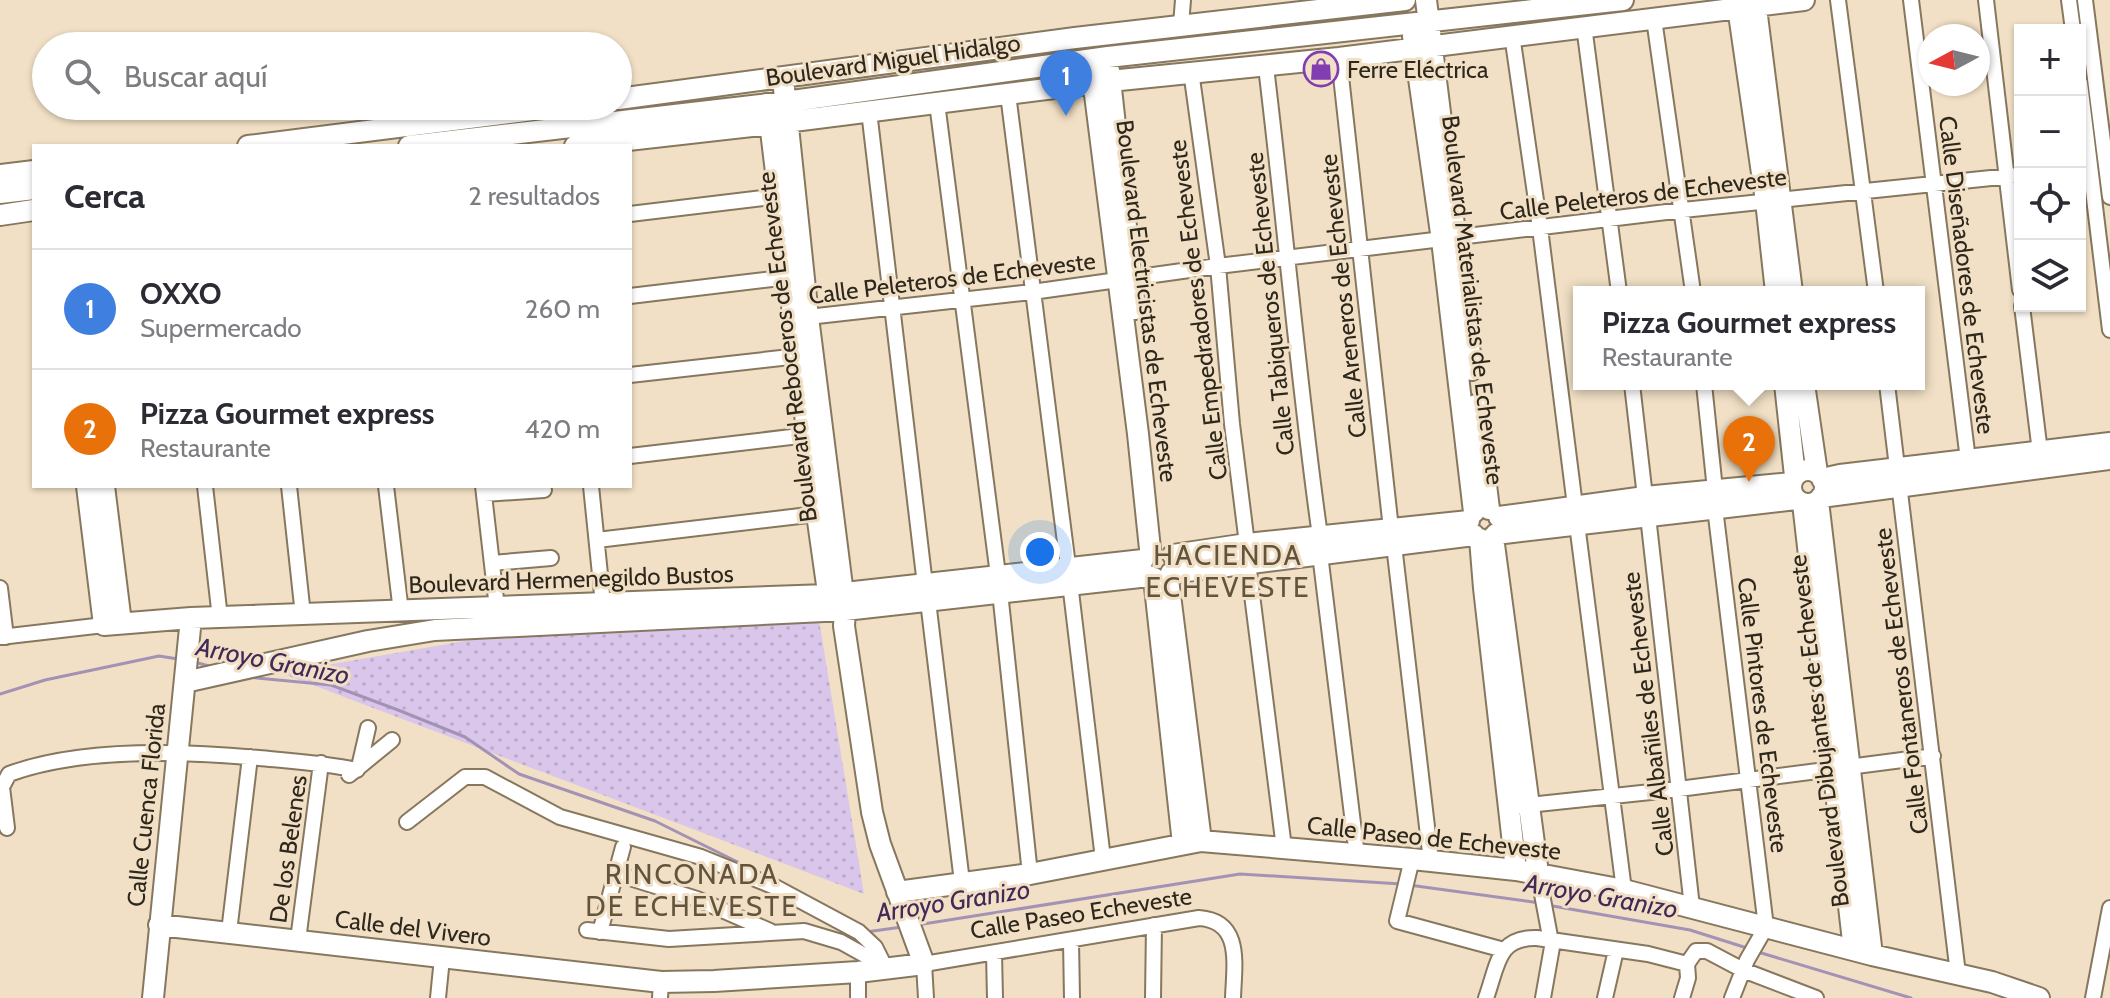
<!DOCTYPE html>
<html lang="es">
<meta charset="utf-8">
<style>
body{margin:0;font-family:Cabin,sans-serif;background:#f7f7f7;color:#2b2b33}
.controls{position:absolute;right:24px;top:24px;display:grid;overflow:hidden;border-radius:0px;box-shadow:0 2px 6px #0004}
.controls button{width:72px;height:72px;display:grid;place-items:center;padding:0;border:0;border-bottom:2px solid #e1e1e2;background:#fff;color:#2b2b33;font:40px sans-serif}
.compass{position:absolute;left:1918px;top:24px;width:72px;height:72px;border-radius:50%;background:#fff;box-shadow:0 2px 6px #0004;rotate:263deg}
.you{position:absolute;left:1040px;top:552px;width:28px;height:28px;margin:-20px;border:6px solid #fff;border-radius:50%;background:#1a73e8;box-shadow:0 0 0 12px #1a73e833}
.badge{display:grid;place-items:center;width:52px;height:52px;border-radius:50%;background:#ea580c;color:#fff;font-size:26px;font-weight:700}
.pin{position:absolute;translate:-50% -66px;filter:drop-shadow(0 2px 4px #0008)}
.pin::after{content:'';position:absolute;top:42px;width:28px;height:24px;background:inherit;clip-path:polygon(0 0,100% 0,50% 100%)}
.popup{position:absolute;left:1573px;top:286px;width:352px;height:104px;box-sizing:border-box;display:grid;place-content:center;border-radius:0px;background:#fff;filter:drop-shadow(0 2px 6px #0005);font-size:26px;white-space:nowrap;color:#7c7c81}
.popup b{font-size:30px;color:#2b2b33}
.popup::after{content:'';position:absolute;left:50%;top:100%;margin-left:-16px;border:16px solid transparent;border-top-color:#fff}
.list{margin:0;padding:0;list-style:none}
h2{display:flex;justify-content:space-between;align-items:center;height:104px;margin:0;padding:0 32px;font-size:34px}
h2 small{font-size:26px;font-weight:400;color:#7c7c81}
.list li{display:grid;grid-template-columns:52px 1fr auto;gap:24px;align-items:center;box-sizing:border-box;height:120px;padding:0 32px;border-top:2px solid #e1e1e2}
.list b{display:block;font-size:30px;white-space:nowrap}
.list p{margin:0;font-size:26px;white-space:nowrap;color:#7c7c81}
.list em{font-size:26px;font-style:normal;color:#7c7c81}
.icon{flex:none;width:44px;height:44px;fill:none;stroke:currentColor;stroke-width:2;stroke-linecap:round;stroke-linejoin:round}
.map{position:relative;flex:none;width:2110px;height:998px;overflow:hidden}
.search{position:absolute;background:#fff;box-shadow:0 2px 6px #0004;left:32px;top:32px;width:600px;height:88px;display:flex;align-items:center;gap:20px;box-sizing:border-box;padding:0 28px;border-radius:44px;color:#7c7c81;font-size:30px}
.panel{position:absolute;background:#fff;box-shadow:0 2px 6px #0004;left:32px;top:144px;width:600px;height:344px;border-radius:0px}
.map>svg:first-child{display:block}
</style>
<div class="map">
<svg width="2110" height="998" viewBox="0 0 2110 998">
<defs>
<pattern id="park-dots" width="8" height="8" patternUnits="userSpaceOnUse" patternTransform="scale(2)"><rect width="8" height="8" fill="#d9c6ea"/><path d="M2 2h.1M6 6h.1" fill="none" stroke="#bbaac8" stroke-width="1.8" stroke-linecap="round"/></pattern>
</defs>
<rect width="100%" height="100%" fill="#f1e0c5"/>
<path fill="url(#park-dots)" d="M819 620 864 894 281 673 499 635Z"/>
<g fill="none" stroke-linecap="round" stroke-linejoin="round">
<path stroke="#a492b4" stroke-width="3" d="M194 662 213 667
M247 677 331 685 398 710 465 737 519 774 655 821 776 881
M0 694 45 680 159 656 178 659
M1409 885 1540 903
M1547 905 1690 930 1747 948
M917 925 1240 874 1401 884
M866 932 902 927
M1758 952 1911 998"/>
<g stroke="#86775e" stroke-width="18">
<path id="street" d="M1838 0 1876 292
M1911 0 1968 460
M1986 0 2020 290
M2069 0 2073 30
M2085 0 2110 197
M1654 19 1693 292
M1181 25 1183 0
M1584 26 1619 292
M1512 35 1540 228 1575 506
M1339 58 1391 529
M1266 67C1285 223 1298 380 1320 536
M1191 71 1218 266 1232 424 1247 544
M2080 83 2110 330
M1008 94 1068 566
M937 103 998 575
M869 111 925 585
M630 214 780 196
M630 296 789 277
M2022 306 2040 452
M799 318 1032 292 1218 266 1683 210 2020 175
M630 375 799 356
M1632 384 1645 497
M1704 384 1715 490
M1887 384 1958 974
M630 456 808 435
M205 486 220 618
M289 486 303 615
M386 486 401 612
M483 486 497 608
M591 486 603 604
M484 494 544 490
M1715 508 1766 927 1747 960 1732 998
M1648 516 1692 907
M1577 524 1624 890
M597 540 817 514
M1394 545 1431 861
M1320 554 1357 856
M492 563 551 558
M1248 563 1284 848
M1070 583 1103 859
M0 588 6 637
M1000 592 1030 874
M928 601 962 882
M0 637 104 625
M359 767 392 740
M349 775 359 767 368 728
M1520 806 1679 789 1933 756
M407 822 465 777H485L560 817 701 857 775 887 859 932 875 947 885 967
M7 828 2 787 9 774C82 747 183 751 259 758 292 761 324 763 357 770
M1412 859 1397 921 1504 950
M1538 873 1552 947 1543 998
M617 874 697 899 770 931
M587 930 669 939 804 931 841 942 886 967
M229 932 250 757
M600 932 623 847
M298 940 321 763
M1071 941 1072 998
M994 953 995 998
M1687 964 1696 951H1707L1743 970 1816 998
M858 972V998
M438 998 442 958
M660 998 661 982
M926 998 924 964 1199 918C1243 921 1234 965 1233 998
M1153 998 1154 925
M1486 998C1498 965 1497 937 1537 938L1648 954 1687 964
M1605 998 1616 950
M1682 998 1688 978 1687 964
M2093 998 2110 908"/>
</g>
<g stroke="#86775e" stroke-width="24">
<path id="secondary" d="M1426 0 1472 370
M1737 0 1766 201 1776 292
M1755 0 1792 292
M1413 36 1442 240 1474 512
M1109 70 1135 309
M1092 71 1138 434 1150 549
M618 99 1075 38 1405 0
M769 114 817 514 830 606
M248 146 564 106
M409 146 785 102 1108 57 1623 0
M575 146 770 124 1110 81 1339 58 1804 0
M0 175 34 171
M0 193 34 189
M0 215 34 210
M1785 384 1795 476
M1804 384 1817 473
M1476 405 1489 509
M1791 487a17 17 0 1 1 34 0a17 17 0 1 1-34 0Z
M1822 479 1840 475 2110 443
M87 486 104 625 191 618 827 595 1143 560
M104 486 121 623
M1821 497 2110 459
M1818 501 1872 955
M1803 503 1854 950
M1499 517 1645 497 1791 483
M1496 534 1796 499
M1493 537 1538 873
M1480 539 1484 588 1516 870
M1173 555 1247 544 1469 521
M1171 573 1474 535
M1154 578 1183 844
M1168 579 1201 841
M185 682 368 641 435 630 845 610 1149 576
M897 892 1030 874 1201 841 1412 859 1516 870 1624 890 1872 955 1992 982 2039 998
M159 925 661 982 714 981 858 972 924 964 880 844 872 812 844 626 845 610 808 317 783 79
M153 998 191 618"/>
</g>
<use href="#street" stroke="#fff" stroke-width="14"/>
<use href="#secondary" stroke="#fff" stroke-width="20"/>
</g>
<defs>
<g id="shop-ring" transform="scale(1.8)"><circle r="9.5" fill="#f1e0c5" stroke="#823db1" stroke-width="1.5"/><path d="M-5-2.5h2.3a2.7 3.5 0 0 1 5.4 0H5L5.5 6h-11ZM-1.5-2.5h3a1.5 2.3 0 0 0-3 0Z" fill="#823db1"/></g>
</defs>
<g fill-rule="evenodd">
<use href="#shop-ring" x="1321" y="69"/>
</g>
<g text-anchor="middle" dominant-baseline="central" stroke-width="6" stroke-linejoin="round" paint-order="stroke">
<g font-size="24" fill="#2d271c" stroke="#f1e0c5">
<text transform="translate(893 60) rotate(-8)">Boulevard Miguel Hidalgo</text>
<text transform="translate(1643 194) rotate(-7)">Calle Peleteros de Echeveste</text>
<text transform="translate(1967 275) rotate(83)">Calle Diseñadores de Echeveste</text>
<text transform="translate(952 278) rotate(-7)">Calle Peleteros de Echeveste</text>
<text transform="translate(1343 296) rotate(-96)">Calle Areneros de Echeveste</text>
<text transform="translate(1473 300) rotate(83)">Boulevard Materialistas de Echeveste</text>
<text transform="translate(1147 301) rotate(83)">Boulevard Electricistas de Echeveste</text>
<text transform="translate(1270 304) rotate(-96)">Calle Tabiqueros de Echeveste</text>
<text transform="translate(1198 310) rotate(-97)">Calle Empedradores de Echeveste</text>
<text transform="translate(787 347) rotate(-97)">Boulevard Reboceros de Echeveste</text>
<text transform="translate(571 579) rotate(-2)">Boulevard Hermenegildo Bustos</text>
<text transform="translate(1901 681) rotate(-97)">Calle Fontaneros de Echeveste</text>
<text transform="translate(1648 714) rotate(-97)">Calle Albañiles de Echeveste</text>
<text transform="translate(1763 715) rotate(83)">Calle Pintores de Echeveste</text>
<text transform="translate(1819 731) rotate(-97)">Boulevard Dibujantes de Echeveste</text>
<text transform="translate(146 805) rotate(-84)">Calle Cuenca Florida</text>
<text transform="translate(1434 838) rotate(6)">Calle Paseo de Echeveste</text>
<text transform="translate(288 849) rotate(-82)">De los Belenes</text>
<text transform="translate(1081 913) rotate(-9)">Calle Paseo Echeveste</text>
<text transform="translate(413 928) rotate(7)">Calle del Vivero</text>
</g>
<g font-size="24" fill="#2d271c" stroke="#f1e0c5" text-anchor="start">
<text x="1347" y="69">Ferre Eléctrica</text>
</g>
<g font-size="26" font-style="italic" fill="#432957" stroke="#f1e0c5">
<text transform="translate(273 661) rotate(11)">Arroyo Granizo</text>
<text transform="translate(1601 896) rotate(10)">Arroyo Granizo</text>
<text transform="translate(953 901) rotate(-9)">Arroyo Granizo</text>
</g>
<g font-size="28" letter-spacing="2" fill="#63543d" stroke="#f1e0c5">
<text x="1228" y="555">HACIENDA<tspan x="1228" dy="32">ECHEVESTE</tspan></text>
<text x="692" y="874">RINCONADA<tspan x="692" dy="32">DE ECHEVESTE</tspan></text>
</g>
</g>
</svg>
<div class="controls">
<button>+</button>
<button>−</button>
<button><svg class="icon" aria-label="locate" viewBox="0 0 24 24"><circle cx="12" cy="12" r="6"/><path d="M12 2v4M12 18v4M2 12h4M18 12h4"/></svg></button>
<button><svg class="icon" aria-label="layers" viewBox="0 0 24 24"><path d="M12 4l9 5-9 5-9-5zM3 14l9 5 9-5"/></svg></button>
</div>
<svg class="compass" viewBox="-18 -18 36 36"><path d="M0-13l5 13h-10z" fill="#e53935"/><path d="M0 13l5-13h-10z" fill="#7c7c81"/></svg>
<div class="you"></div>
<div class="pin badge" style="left:1066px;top:116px;background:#3f7fe0">1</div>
<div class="pin badge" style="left:1749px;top:482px;background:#e8710a">2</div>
<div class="popup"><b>Pizza Gourmet express</b>Restaurante</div>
<div class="search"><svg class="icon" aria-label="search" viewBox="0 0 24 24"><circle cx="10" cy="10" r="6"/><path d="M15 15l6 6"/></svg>Buscar aquí</div>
<section class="panel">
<h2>Cerca<small>2 resultados</small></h2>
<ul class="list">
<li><span class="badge" style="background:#3f7fe0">1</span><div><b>OXXO</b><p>Supermercado</p></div><em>260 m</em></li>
<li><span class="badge" style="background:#e8710a">2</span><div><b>Pizza Gourmet express</b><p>Restaurante</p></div><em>420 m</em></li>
</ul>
</section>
</div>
